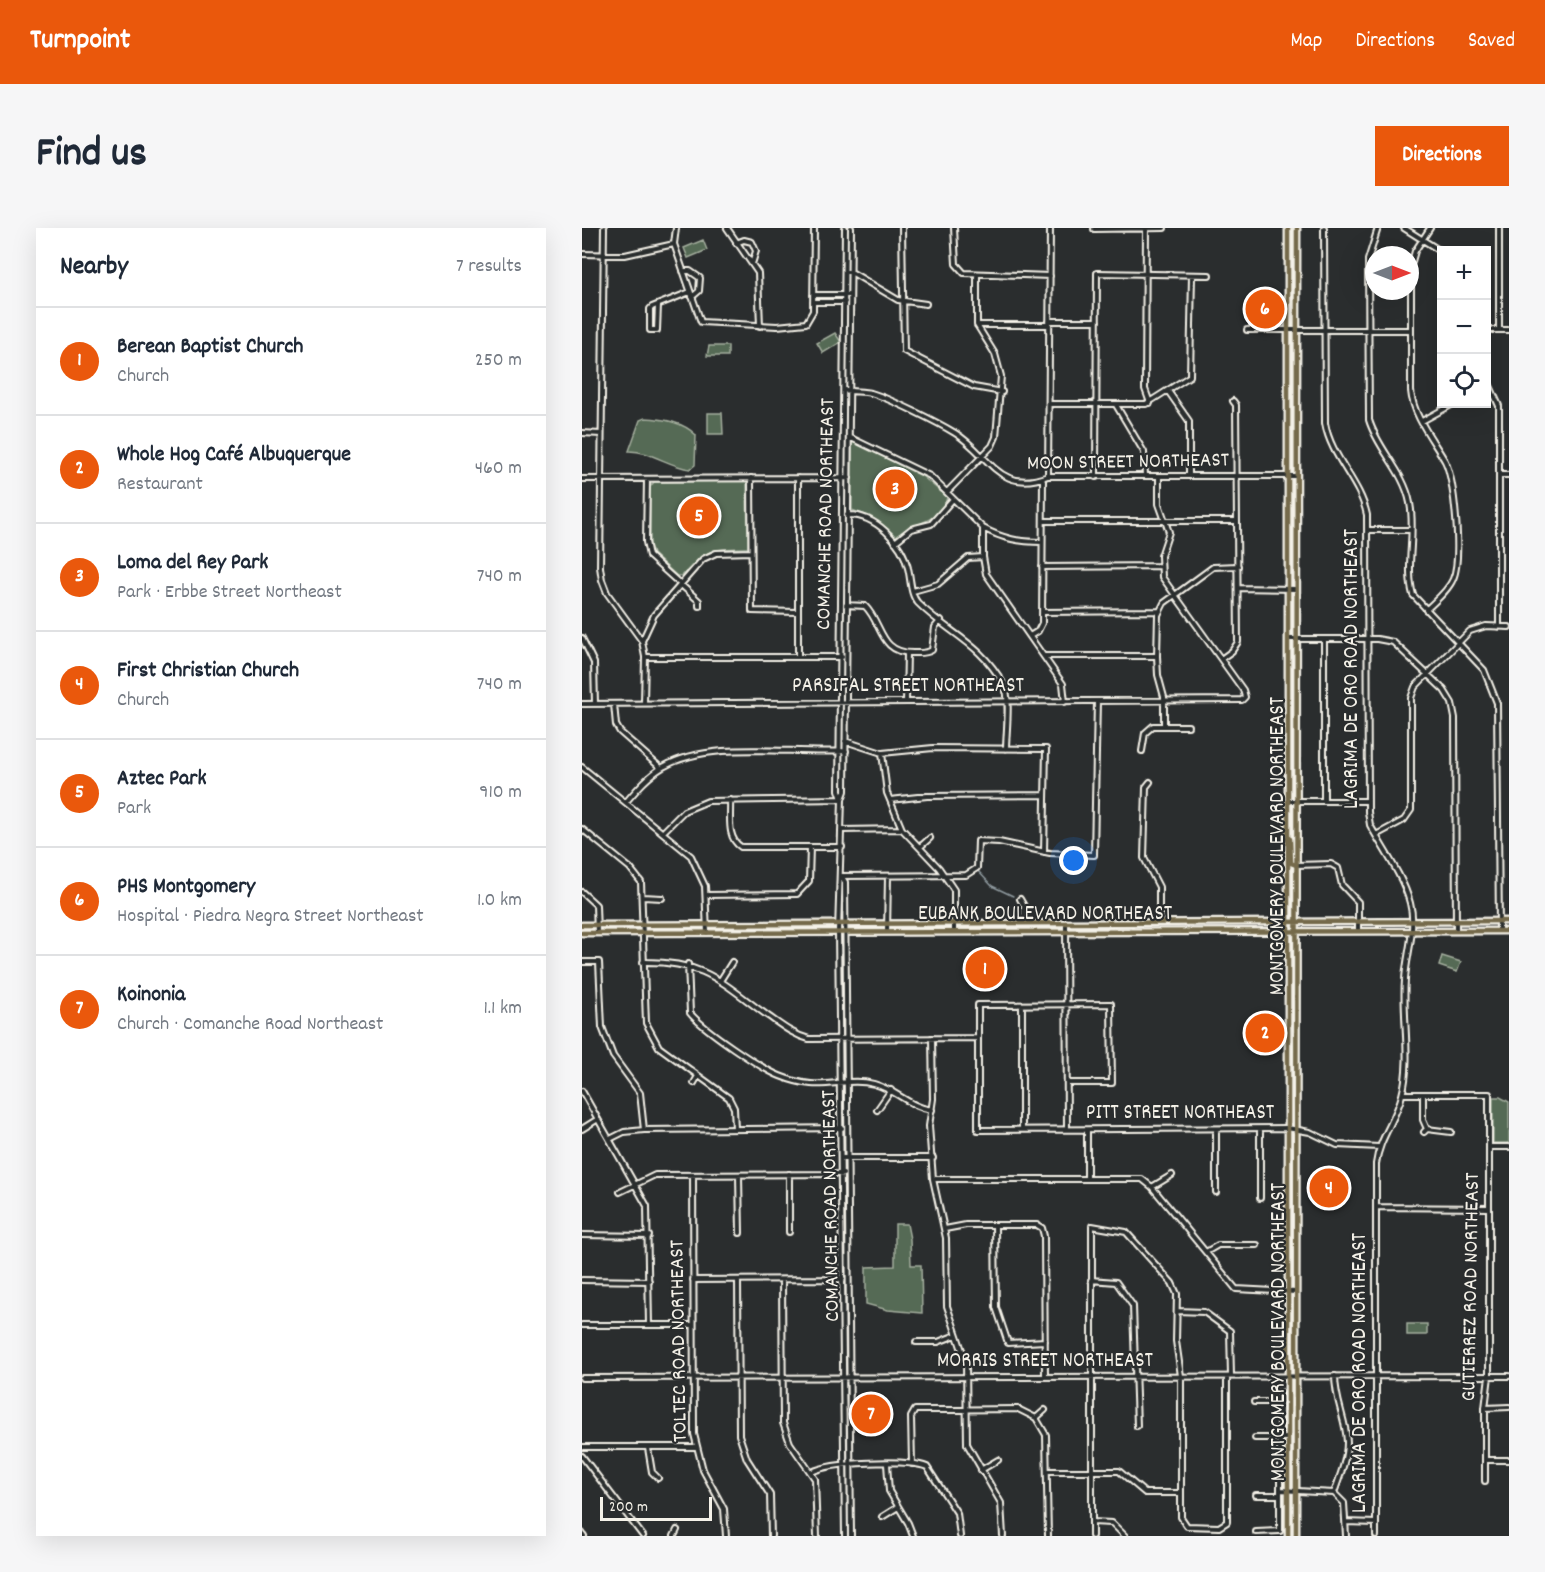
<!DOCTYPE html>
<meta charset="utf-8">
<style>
body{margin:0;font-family:Dekko,sans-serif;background:#f6f6f7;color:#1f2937}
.controls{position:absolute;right:18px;top:18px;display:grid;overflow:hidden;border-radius:0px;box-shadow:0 6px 24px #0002}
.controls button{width:54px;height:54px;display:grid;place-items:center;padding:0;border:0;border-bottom:2px solid #e0e1e3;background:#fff;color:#1f2937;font:30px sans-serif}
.compass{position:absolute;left:783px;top:18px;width:54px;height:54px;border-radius:50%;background:#fff;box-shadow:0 6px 24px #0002;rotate:90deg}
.scale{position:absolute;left:18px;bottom:15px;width:112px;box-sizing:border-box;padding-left:6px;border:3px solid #f4f1e8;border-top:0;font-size:16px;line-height:21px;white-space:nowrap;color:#f4f1e8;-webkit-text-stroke:4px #2a2d2e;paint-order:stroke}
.you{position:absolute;left:492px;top:633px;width:21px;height:21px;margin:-15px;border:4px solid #fff;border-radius:50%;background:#1a73e8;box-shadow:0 0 0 9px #1a73e833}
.badge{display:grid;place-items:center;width:39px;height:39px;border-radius:50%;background:#ea580c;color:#fff;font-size:20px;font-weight:700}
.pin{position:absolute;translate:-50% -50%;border:3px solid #fff;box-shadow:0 2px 6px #0006}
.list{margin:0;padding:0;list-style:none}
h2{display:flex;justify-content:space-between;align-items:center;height:78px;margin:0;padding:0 24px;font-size:26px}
h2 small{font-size:20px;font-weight:400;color:#747a83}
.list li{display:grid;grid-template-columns:39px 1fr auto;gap:18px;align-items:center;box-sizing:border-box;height:108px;padding:0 24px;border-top:2px solid #e0e1e3}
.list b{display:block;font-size:22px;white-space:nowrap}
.list p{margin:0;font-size:20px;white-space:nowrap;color:#747a83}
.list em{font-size:20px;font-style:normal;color:#747a83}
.icon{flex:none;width:33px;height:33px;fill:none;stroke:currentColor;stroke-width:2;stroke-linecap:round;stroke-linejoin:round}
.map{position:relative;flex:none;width:927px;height:1308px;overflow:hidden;border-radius:0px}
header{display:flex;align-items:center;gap:36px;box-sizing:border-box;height:84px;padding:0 30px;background:#ea580c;color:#fff}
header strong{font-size:28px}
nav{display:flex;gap:33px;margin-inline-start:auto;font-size:21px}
.intro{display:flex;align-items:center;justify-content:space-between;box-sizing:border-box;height:144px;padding:0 36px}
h1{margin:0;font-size:42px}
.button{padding:15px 27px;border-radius:0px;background:#ea580c;color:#fff;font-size:21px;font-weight:700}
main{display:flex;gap:36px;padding:0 36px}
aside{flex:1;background:#fff;border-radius:0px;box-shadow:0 6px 24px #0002}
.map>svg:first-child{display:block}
</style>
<header>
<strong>Turnpoint</strong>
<nav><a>Map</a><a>Directions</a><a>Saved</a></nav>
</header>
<div class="intro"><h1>Find us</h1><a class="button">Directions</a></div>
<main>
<aside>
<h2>Nearby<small>7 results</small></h2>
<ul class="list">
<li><span class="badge">1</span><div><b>Berean Baptist Church</b><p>Church</p></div><em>250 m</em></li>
<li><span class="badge">2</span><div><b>Whole Hog Café Albuquerque</b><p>Restaurant</p></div><em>460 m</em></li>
<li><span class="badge">3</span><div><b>Loma del Rey Park</b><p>Park · Erbbe Street Northeast</p></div><em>740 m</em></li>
<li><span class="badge">4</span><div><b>First Christian Church</b><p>Church</p></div><em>740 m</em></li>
<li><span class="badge">5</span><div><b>Aztec Park</b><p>Park</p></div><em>910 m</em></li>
<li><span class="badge">6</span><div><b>PHS Montgomery</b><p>Hospital · Piedra Negra Street Northeast</p></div><em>1.0 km</em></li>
<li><span class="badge">7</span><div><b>Koinonia</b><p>Church · Comanche Road Northeast</p></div><em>1.1 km</em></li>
</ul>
</aside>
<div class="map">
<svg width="927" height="1308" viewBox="0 0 927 1308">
<rect width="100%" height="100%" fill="#2a2d2e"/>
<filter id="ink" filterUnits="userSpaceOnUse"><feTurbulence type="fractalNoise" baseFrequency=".0167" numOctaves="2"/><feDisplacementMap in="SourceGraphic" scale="12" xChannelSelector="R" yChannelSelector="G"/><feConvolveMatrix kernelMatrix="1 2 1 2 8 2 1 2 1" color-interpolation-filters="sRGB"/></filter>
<g filter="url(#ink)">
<path fill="#556a54" stroke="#a4ae9e" stroke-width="1.5" d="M121 12 125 22 106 30 102 20Z
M253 105 259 114 241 125 235 115Z
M127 118H146V128H125Z
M126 185H140L141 206H126Z
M63 190C82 191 101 194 114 207L113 237 108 241C86 238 69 223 47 223L58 192Z
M270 213 340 248 365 269C362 287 343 294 329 299 323 301 318 306 312 309L286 288 270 282Z
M165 253 166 320C128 321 126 320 100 348H95L71 326 68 317V259L72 254Z
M860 728 879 734 875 744 857 738Z
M911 869H918L927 874V915H911Z
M313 996H325L328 1011 329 1037H339L340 1085 306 1082 284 1076V1039L313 1038Z
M825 1096H845V1107H825Z"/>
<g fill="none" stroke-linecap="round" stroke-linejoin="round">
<path stroke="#8f9a9f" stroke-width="1.5" d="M396 643 410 658 431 668"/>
<g stroke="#f4f1e8" stroke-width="8">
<path id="minor" d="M22 0 18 339 20 352 25 365 60 413 63 429 62 475
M94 0 92 16 119 94 195 98 224 95 231 83 232 0
M145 0 176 45 178 98
M320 0 322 123 392 159 420 164
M372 0 374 36 382 45 468 48
M564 0 563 161 568 175
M742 0 743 195C749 230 778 253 785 287L786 584 788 597C801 621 821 648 828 675 835 701 824 727 823 752 820 789 830 831 820 867 814 892 797 910 794 936V1308
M796 0 786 32 787 192C796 222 822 243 828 275 834 305 823 338 831 367L902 442 915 475 917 703
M822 0 860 24
M512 1 582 0
M154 15 162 12 170 14 174 23 170 36
M0 26 43 27 92 16
M101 43H108L118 50 117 63 110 69
M263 44H269L316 72 344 76
M231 67H268
M231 74H263
M76 77 75 102H68V81L70 79 108 64
M467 93H515
M395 97H467
M665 102H829
M904 102H927
M917 102V0
M904 149 917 178V399
M262 162C271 164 280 163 289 165 309 171 355 194 373 205 408 226 416 267 466 248H714
M586 163 607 193V248
M467 176H564L608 148 610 47
M534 177 562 224 563 248
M840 193 871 176
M0 205 19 206
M267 209 348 248 401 300C421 311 438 314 460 314
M917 247H927
M466 248 468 0
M514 249 515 45 627 47
M169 250 170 383 215 384
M0 251 267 250
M65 251 64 314 67 328 117 373V378
M365 264 410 218 414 209 419 148 413 126 395 97V48
M265 287C293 286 320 314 326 340 329 351 328 367 336 375 367 406 398 414 422 457 429 469 424 506 424 521
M461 293H655
M401 300V329L404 346 481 456 483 474
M786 302H829
M313 314 329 301 349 296 371 271
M460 339 579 338
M656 360 713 361
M331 363 356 356 386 330 401 329
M264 377 283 378C301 396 297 425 331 425 338 425 344 426 350 422L353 399 359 392
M844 382C853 373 866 363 871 351 880 331 873 252 863 233 851 212 831 188 829 163V37L833 23 848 0
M460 384 577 383
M448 408 456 403 460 395 461 250
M0 410 12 435 13 476
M706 411H795L811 414 862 462 870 475 873 490 874 703
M60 413 72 387 121 331 134 325 169 324
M216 428V250
M463 428H575
M63 429H260
M639 431 650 423 656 414 654 177 651 173
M324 474 325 425
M0 476 660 472 663 469 661 462 580 349 579 328 587 304 577 276V248
M32 476 34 497 38 504 79 540
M582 497V469L576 447 575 428 576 387 582 375 631 339 656 338
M263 513 300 525 351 520 464 521 462 624
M560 523 563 505 571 498H606
M300 525 305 565 320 601 357 640 372 662V704
M0 539 109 628 123 658 125 705
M568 554 564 559 562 630 577 659V694
M260 571 257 562 263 0
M148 572C149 588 144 610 159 619H260
M308 572 345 568 462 567
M706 573H786
M742 573V411
M44 574C55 561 66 548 81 539 131 511 208 527 264 523
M0 601 48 640 59 654 64 795 77 819 147 870 152 880 153 901
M260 602 320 601
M82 603 102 583 126 573 260 571
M794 607 822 592 829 582V470L833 459 888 403 904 398 927 399
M338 619 348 610
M714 637 749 636 756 640 760 657 776 674V703
M260 648 384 647 395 640 396 613 417 614 468 625 512 627 515 473
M260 649 263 654 269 1308
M0 664 14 677 15 705
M125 667 215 666 227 653 228 619
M61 669 80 670
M438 671 442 678V695
M484 695 485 901
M305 704 306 649
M0 734H17L20 799 31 828 58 865 62 902
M61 734C123 733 139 754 186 788 199 797 211 807 227 811L395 810
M106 736 108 785C121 801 178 840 198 848 208 852 218 855 229 856 251 858 270 850 292 856 315 862 327 879 350 882
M138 753 150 734
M440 777V901
M350 810 351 871 347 898 351 951 364 1010 365 1078 384 1134 385 1216 419 1275 421 1308
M112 855 116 848
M485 855H530L529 776 396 777V902L705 900 728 904 755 917 797 919
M0 863 65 978 67 1097
M821 866H907V1148L903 1180V1253
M841 867V892L845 901
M295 882 309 862
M0 901 16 891
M678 901V970
M505 902V950
M842 904 845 901 869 904
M28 911 42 904 62 902 260 900
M907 919H927
M259 930H351
M111 947 112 1206 121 1242 142 1281 144 1308
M157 947 158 1005
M351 951H560L570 959 654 1061 714 1064
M570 959 590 947
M38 964 73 947 261 946
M634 964V901
M794 979 907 980
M413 997 414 1079 426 1115 463 1113
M363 1001 384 997H455L460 1000 462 1008 463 1149
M207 1004V946
M0 1007 67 1008
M624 1024 636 1017H675
M0 1052 67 1053
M111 1052 261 1051
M156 1052 157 1207 165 1231 188 1267 189 1308
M200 1052 201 1195 208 1215 233 1251 235 1308
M509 1052 534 1054 551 1078 555 1198
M595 1083 622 1084 648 1103 649 1148
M0 1097H111
M334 1114H356L374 1107
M0 1150 927 1148
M672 1174H698
M903 1180 927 1179
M454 1190 463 1182
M673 1210H705
M0 1219H113
M66 1220 70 1244 76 1250
M0 1228 61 1308
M903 1232H927
M305 1236 307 1263 326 1295 331 1308
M330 1236 329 1189 333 1182 436 1181 454 1190 464 1207 466 1308
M399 1242 416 1232
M465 1243H537L563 1265H599
M230 1244C249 1234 324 1231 345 1239L375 1285 378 1308
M698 1262 752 1265 762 1275 764 1308
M752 1265C758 1248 765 1231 765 1214 764 1191 753 1173 753 1148
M674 1267H698
M300 1289 316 1279
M510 1294 530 1295 543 1308
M764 1294 794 1295
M674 1304 698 1303V1164
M0 1305 2 1308
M92 1308 95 1302
M263 1308 256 704 260 571 263 563 269 0
M510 1308V998L544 1004 590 1055 595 1066 594 1113 599 1148V1289L605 1298 637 1299 645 1294V1149"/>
</g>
<g stroke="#f4f1e8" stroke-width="9">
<path id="major" d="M705 610 708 611 709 635 714 637
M0 697 927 693
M0 705 927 703
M706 1308V0
M714 1308 715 0"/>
</g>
<use href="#minor" stroke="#2a2d2e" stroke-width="4"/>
<use href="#major" stroke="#746b4b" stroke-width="4.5"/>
</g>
</g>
<g text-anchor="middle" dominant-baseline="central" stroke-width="4.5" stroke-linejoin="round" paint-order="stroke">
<g font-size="21" fill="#f4f1e8" stroke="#2a2d2e">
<text transform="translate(546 235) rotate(-1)">MOON STREET NORTHEAST</text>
<text transform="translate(245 286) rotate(-89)">COMANCHE ROAD NORTHEAST</text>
<text transform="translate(771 441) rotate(-90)">LAGRIMA DE ORO ROAD NORTHEAST</text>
<text x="326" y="459">PARSIFAL STREET NORTHEAST</text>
<text transform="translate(697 618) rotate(-90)">MONTGOMERY BOULEVARD NORTHEAST</text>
<text x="463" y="687">EUBANK BOULEVARD NORTHEAST</text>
<text x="598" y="886">PITT STREET NORTHEAST</text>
<text transform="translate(250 978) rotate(-91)">COMANCHE ROAD NORTHEAST</text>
<text transform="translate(890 1059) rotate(-89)">GUTIERREZ ROAD NORTHEAST</text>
<text transform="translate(698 1104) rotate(-90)">MONTGOMERY BOULEVARD NORTHEAST</text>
<text transform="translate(98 1113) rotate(-91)">TOLTEC ROAD NORTHEAST</text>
<text x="463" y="1134">MORRIS STREET NORTHEAST</text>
<text transform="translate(779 1145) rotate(-90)">LAGRIMA DE ORO ROAD NORTHEAST</text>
</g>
</g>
</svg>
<div class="controls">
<button>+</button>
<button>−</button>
<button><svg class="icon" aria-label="locate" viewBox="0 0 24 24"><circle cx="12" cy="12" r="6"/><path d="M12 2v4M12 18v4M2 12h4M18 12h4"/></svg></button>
</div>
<svg class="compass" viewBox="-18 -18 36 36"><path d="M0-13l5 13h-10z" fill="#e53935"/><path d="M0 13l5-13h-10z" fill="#747a83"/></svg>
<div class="scale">200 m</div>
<div class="you"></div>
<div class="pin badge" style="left:403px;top:741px">1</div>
<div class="pin badge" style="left:683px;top:805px">2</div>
<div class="pin badge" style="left:313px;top:261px">3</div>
<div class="pin badge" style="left:747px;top:960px">4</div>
<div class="pin badge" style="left:117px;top:288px">5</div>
<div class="pin badge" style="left:683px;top:81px">6</div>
<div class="pin badge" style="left:289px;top:1186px">7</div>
</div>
</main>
